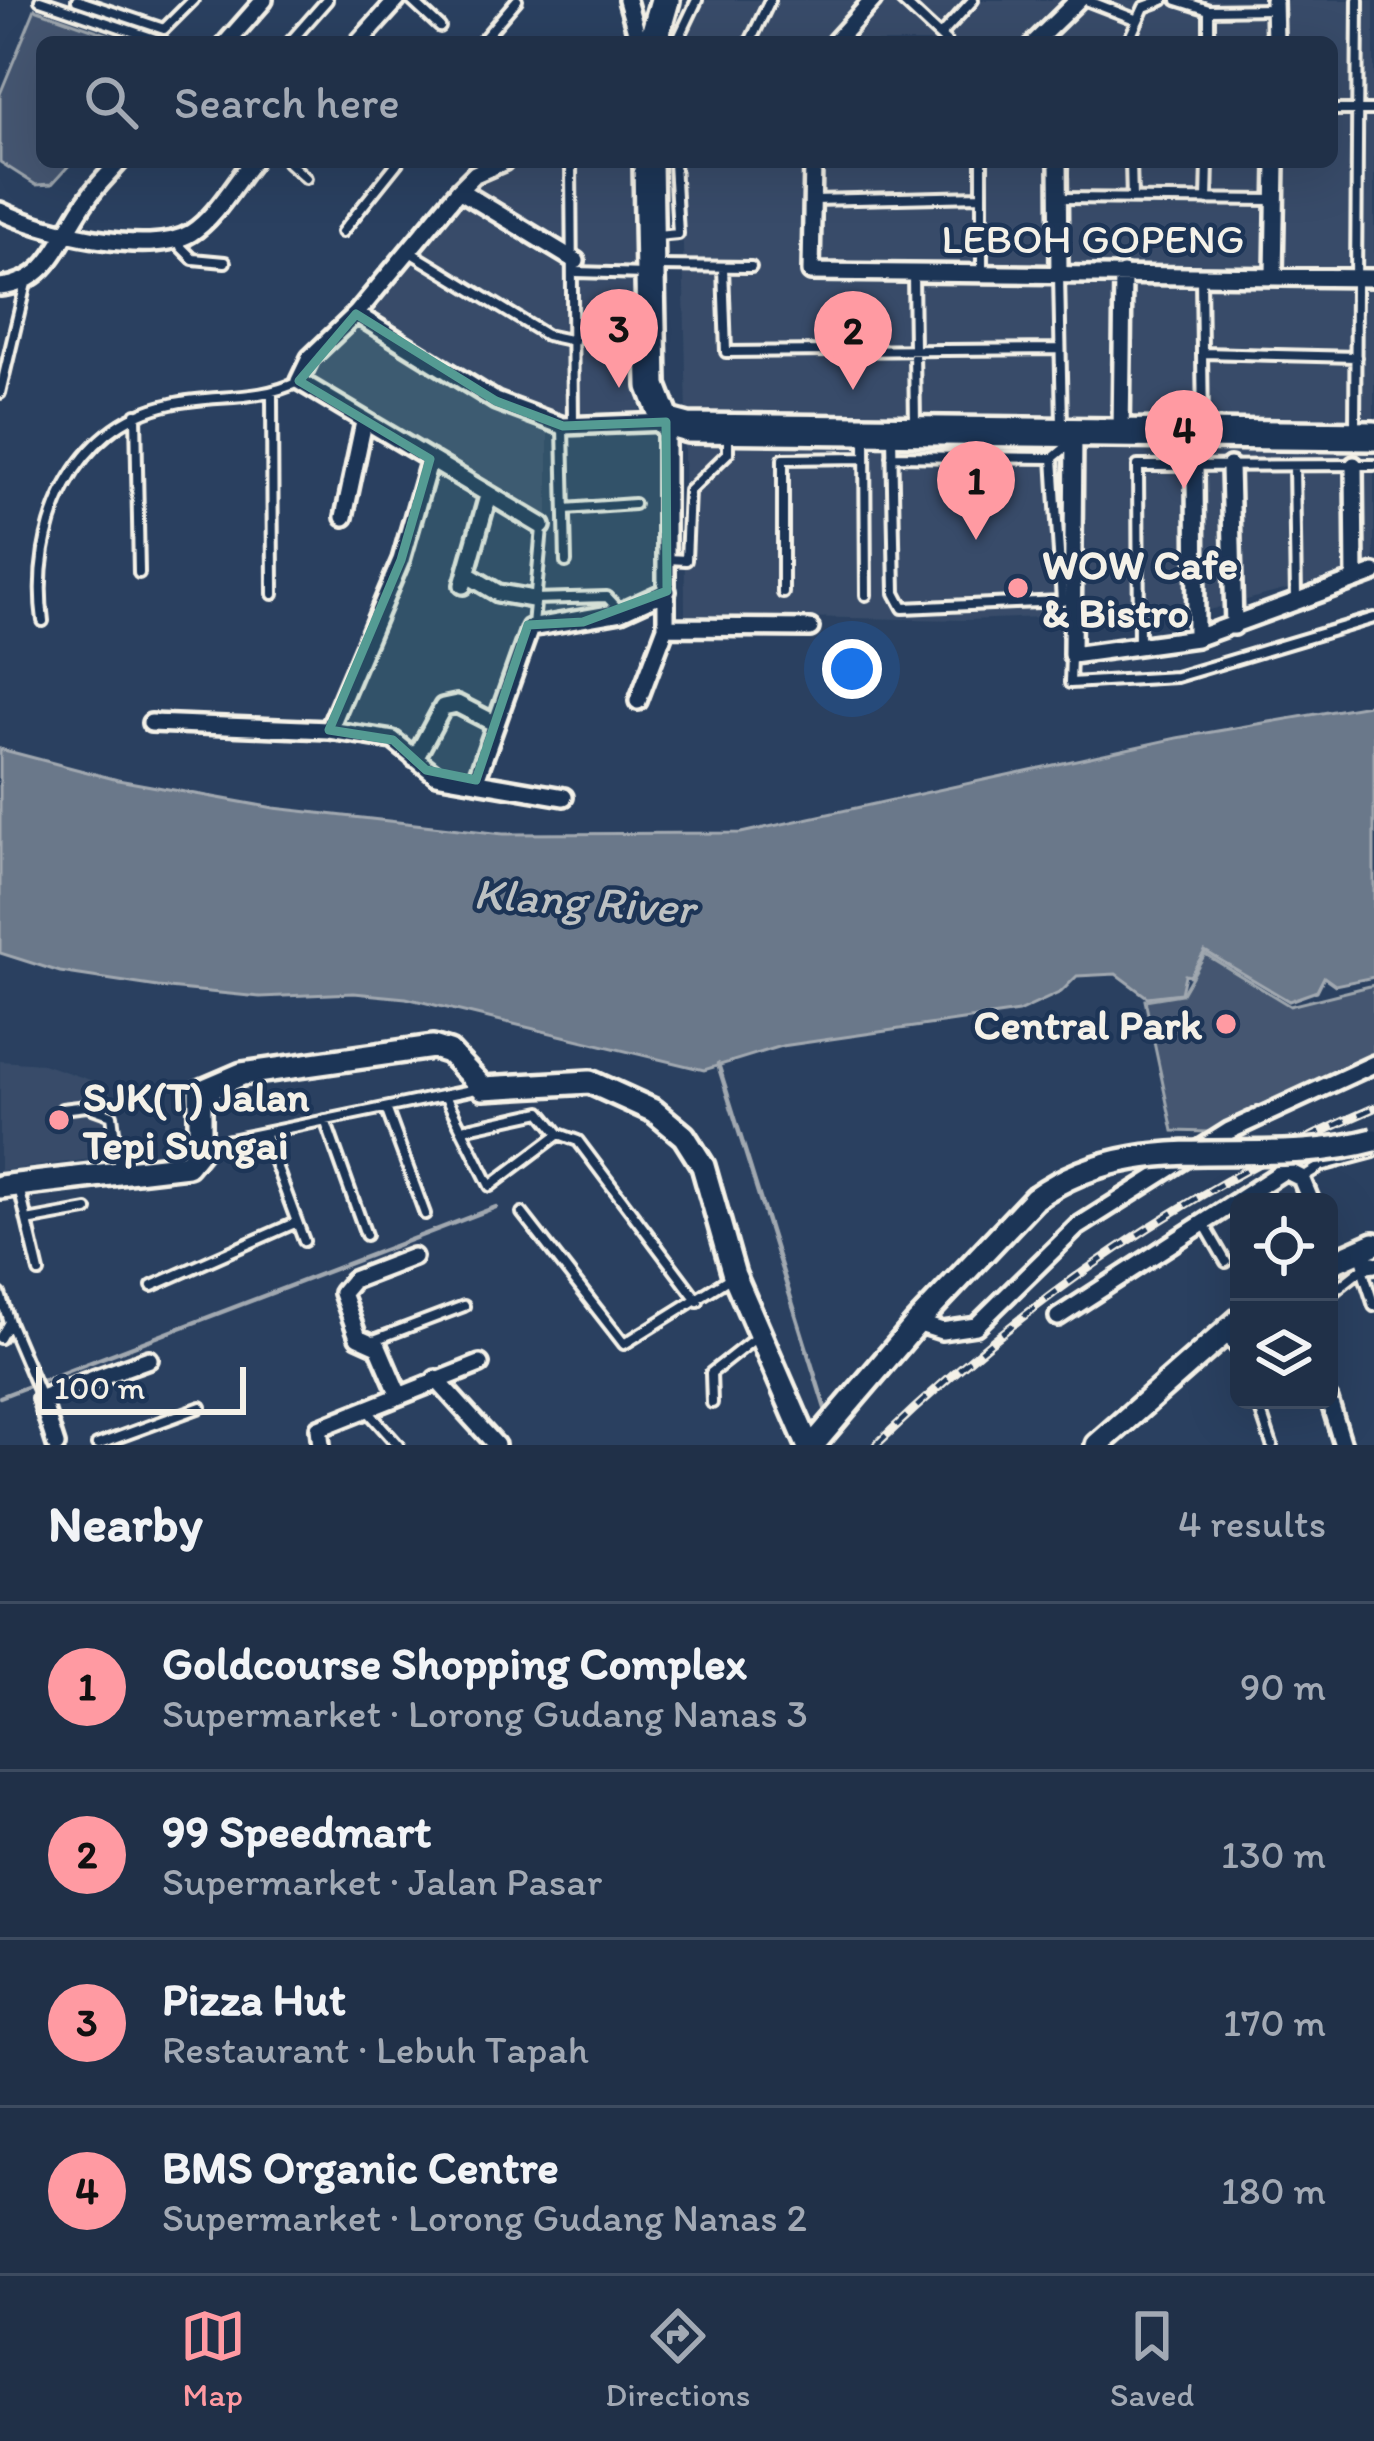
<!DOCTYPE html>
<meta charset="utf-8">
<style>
body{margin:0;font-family:Itim,sans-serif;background:#2d3c52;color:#f1f3f6}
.controls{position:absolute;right:36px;bottom:36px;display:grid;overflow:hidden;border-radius:18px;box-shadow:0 12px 48px #0002}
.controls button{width:108px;height:108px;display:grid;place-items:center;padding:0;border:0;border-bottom:3px solid #3d4b60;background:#203048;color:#f1f3f6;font:60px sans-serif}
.scale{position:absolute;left:36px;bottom:30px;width:210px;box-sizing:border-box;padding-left:12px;border:6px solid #f4f1e8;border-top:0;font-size:33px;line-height:42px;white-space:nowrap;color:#f4f1e8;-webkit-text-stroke:9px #1d3557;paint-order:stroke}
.you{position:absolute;left:852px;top:669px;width:42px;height:42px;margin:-30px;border:9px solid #fff;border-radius:50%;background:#1a73e8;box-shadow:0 0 0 18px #1a73e833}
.badge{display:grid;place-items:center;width:78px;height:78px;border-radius:50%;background:#ff9aa2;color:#111;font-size:39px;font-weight:700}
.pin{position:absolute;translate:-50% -99px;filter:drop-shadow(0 3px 6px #0008)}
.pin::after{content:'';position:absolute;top:63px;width:42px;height:36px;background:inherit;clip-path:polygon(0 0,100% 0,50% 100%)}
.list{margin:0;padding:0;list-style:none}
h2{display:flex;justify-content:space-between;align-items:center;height:156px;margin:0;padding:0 48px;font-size:51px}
h2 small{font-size:39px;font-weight:400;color:#a2a9b4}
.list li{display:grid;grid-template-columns:78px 1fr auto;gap:36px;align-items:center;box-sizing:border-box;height:168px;padding:0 48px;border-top:3px solid #3d4b60}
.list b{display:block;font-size:45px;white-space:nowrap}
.list p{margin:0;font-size:39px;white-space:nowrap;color:#a2a9b4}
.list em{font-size:39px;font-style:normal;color:#a2a9b4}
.icon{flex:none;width:66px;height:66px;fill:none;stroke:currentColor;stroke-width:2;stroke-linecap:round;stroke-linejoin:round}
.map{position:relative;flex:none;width:1374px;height:1445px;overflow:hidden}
.search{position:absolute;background:#203048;box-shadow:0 12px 48px #0002;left:36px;right:36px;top:36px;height:132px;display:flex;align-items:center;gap:30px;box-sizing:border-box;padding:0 42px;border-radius:18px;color:#a2a9b4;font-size:45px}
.sheet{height:828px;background:#203048}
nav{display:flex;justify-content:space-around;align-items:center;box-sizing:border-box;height:168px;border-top:3px solid #3d4b60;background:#203048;font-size:33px;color:#a2a9b4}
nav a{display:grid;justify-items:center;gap:6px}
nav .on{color:#ff9aa2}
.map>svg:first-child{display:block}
</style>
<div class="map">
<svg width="1374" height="1445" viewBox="0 0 1374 1445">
<rect width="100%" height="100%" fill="#2a4060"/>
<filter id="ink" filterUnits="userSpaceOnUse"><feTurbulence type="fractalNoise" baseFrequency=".00833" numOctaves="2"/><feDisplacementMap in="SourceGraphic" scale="24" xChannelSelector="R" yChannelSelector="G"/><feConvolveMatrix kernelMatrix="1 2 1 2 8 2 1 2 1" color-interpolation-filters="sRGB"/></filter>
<g filter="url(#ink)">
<path fill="#374c69" d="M701 0H1374V424L687 416 681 162H1332V42H682Z
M521 162H638L640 416 548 414V523L308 385 307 372 469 188 488 171Z
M684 444 1374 449V566L1205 611 966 620 685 615Z
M0 1061 43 1064 108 1086 129 1154 0 1171Z"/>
<path fill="#445771" stroke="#9ca4ac" stroke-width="3" d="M35 9 129 42H42V162H72L52 184 36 185 0 162V94Z
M1205 954 1290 1006 1374 985V1055L1209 1132 1173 1131 1145 1000 1182 994Z"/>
<path fill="#6a788a" stroke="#a1a8b0" stroke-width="3" d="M1374 704V977L1335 985 1324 977 1317 991 1289 1001 1205 951 1190 976 1185 975 1181 993 1147 997 1116 974 1077 976 1061 992 1018 1012 782 1046 704 1070 406 998 354 993 260 997 158 987 60 972 0 953V749L118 780 274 808 503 834 741 833 1177 738Z"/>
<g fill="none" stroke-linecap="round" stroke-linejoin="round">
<path stroke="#a1a8b0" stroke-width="4.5" d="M718 1064 825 1408
M0 1397 496 1207"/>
<g stroke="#f4f1e8" stroke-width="16">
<path id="lane" d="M40 0 164 42
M77 0 164 29 193 0
M411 0 440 27
M901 0 946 42
M1086 0 1135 19
M1177 0 1209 10V42
M1209 10 1272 9
M940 36 973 0
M290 42 327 0
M481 42 517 0
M677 42 697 0
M750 42 770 0
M1128 42 1144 7 1163 0
M1332 110H1374
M288 162 306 178
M571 162 573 424
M1131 162 1132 199
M1061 198 1274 200
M814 200 981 196
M1207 200 1208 162
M342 232 398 162
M657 236 678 234 674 162
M182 238 181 247 193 259 225 262
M410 252 546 335 574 341
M658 266 751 267
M723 268 726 352 1060 349
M576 272 646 274
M982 272V162
M913 273 915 424
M1059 274 1062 426
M1201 276 1203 429
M1204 353 1356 357
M0 393 26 283
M272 395 273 594
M136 414 139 573
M563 427 566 562
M1355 429 1358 0
M892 435 895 593 903 608 1062 601 1053 458
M865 438 866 595
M892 456 1053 458 1071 443
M1294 466 1296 599
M565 509 634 504
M668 559 686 560 689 491 728 453V436
M783 593V459L865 458
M534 599 607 597 620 611
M43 621C30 529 73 424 171 404 215 394 257 402 298 382
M533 625 542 528
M1139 648 1138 466 1374 465
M1071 656 1070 683 1176 677 1374 618
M446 1098 490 1186 559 1134
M386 1108 425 1214
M62 1109 87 1106 112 1115 119 1171
M325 1120 366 1235
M463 1129 541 1112 559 1134 578 1141 698 1301
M264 1133 304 1241
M225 1141 481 1088
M1303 1177 1321 1166 1374 1152
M19 1187 39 1272
M522 1213 624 1344 733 1276
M27 1221 87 1210
M1203 1222 1226 1262
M1362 1269 1374 1306
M152 1286 297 1222
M0 1294 9 1322 0 1338
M1329 1295 1366 1266
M9 1322 41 1397
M1225 1336 1239 1353
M374 1340 464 1306
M1257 1400 1272 1445
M712 1403 711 1373 759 1335
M367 1410 398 1445
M97 1445 201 1407"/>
</g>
<g stroke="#f4f1e8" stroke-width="24">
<path id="street" d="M627 0 639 42
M1274 0 1275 42
M227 42 264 0
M359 42 397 0
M835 42 873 0
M1035 42 1078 0
M503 162 475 174 459 190 356 314 310 358 299 381 542 526
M813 162 811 272 1374 278
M1058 162 1059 274
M459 190 576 261
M0 211C40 231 150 258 191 233 215 218 234 184 252 162
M1274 275 1276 162
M0 287C53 282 60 235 88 198 97 185 109 174 119 162
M356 314 496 401 563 426 666 422V627L638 701
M1074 434 1072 655 1196 638 1374 573
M1121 435 1123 274
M1182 436 1195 466 1196 638
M1354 465 1355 580
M1230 466 1234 626
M344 517 364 422
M466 574 498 593 533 599
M463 585 488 496
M666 627 810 628
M151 723 329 730 401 560 430 459
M329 730 393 740 436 775 564 797
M415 759 443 707 457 704 496 724
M476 780 530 628 621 612 667 591
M1362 1249 1367 1265 1374 1264
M1058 1317 1285 1170 1301 1178 1311 1202
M917 1323 942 1331 976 1326 1077 1227 1229 1131 1374 1064
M436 1379 496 1445
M399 1395 378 1346 358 1337 342 1293 353 1280 413 1257
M1329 1400 1343 1445
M56 1445 41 1398 149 1359
M321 1445 319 1428 480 1364"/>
</g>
<g stroke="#f4f1e8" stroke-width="30">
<path id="secondary" d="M0 1187 187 1165 200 1149V1092L242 1074 433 1047 449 1052 483 1088 590 1082 654 1111 684 1136 703 1166 734 1275 808 1445
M1329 1264 1374 1244
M813 1445 917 1323 1035 1198
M1097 1445 1239 1320"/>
</g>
<g stroke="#f4f1e8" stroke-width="36">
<path id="highway" d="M653 42 665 0
M648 162 652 386 666 422 688 428 1374 436"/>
</g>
<use href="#lane" stroke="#1d3557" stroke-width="8"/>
<use href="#street" stroke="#1d3557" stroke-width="15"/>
<use href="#secondary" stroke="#1d3557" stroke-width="21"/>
<use href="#highway" stroke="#1d3557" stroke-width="27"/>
<g stroke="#f4f1e8" stroke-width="9">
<path id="rail" d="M876 1445C1021 1304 1188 1188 1374 1108"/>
</g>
<use href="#rail" stroke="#1d3557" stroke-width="4.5" stroke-dasharray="14" stroke-linecap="butt"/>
<g stroke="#f4f1e8" stroke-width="30" stroke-linecap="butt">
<path id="secondary-bridge" d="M1035 1198C1140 1123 1256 1172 1374 1140"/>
</g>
<use href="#secondary-bridge" stroke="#1d3557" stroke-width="21"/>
</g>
</g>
<path fill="#549b93" fill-opacity="0.2" stroke="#549b93" stroke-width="9" stroke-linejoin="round" d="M356 314 496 401 563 426 666 422 667 591 583 622 528 625 476 780 426 770 393 740 329 730 401 560 430 459 299 381Z"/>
<g fill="#ff9aa2" stroke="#1d3557" stroke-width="4.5">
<circle cx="1018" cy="588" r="12"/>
<circle cx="1226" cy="1024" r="12"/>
<circle cx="59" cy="1120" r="12"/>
</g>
<g text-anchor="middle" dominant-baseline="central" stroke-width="9" stroke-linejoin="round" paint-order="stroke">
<g font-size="42" fill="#f4f1e8" stroke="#1d3557">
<text x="1093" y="238">LEBOH GOPENG</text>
</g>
<g font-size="42" font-weight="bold" fill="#f4f1e8" stroke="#1d3557" text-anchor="start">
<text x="1042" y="564">WOW Cafe<tspan x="1042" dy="48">&amp; Bistro</tspan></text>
<text x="1202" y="1024" text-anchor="end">Central Park</text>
<text x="83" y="1096">SJK(T) Jalan<tspan x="83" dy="48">Tepi Sungai</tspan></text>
</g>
<g font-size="45" font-style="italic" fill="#bdc1c2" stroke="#1d3557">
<text transform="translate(584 900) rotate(4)">Klang River</text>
</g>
</g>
</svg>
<div class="controls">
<button><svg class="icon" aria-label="locate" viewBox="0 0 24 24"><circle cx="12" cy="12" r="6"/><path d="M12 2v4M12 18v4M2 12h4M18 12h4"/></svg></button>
<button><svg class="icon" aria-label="layers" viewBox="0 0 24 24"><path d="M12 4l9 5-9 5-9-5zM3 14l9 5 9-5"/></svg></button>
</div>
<div class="scale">100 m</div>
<div class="you"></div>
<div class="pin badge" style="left:976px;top:540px">1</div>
<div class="pin badge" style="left:853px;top:390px">2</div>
<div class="pin badge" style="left:619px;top:388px">3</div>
<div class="pin badge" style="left:1184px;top:489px">4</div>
<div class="search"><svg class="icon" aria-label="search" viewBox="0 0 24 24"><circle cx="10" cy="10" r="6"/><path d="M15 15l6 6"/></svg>Search here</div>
</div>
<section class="sheet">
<h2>Nearby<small>4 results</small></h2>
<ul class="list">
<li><span class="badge">1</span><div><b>Goldcourse Shopping Complex</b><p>Supermarket · Lorong Gudang Nanas 3</p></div><em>90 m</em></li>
<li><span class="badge">2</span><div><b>99 Speedmart</b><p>Supermarket · Jalan Pasar</p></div><em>130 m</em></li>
<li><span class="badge">3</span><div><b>Pizza Hut</b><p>Restaurant · Lebuh Tapah</p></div><em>170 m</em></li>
<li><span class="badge">4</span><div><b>BMS Organic Centre</b><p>Supermarket · Lorong Gudang Nanas 2</p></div><em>180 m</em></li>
</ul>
</section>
<nav>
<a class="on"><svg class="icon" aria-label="map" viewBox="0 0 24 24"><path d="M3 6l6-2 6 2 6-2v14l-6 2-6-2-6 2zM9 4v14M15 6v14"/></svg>Map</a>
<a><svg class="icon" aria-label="directions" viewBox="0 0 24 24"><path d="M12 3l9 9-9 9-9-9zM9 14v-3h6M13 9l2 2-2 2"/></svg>Directions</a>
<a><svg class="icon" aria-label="saved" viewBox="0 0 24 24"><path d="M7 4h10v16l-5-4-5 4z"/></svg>Saved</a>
</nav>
